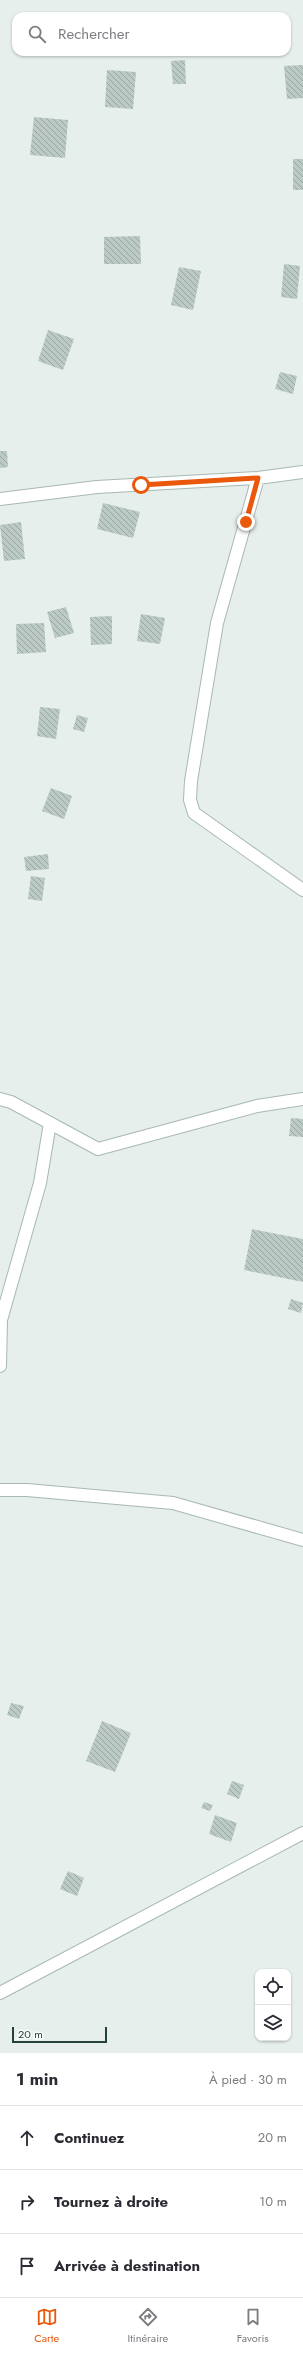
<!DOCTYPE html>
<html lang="fr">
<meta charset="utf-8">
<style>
body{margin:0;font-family:Jost,sans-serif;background:#f7f7f7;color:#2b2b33}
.controls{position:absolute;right:12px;bottom:12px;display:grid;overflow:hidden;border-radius:8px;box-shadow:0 1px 3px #0004}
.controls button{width:36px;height:36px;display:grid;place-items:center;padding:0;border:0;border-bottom:1px solid #e1e1e2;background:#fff;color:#2b2b33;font:20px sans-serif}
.scale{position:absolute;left:12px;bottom:10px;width:95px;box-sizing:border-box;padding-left:4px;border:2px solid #24423a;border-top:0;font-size:11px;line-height:14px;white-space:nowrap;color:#24423a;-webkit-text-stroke:3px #f7fbf9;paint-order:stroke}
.stop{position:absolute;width:12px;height:12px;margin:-9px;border:3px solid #ea580c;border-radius:50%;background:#fff}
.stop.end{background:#ea580c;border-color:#fff;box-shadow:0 1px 4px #0008}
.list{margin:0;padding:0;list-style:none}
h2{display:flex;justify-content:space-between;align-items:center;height:52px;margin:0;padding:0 16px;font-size:17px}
h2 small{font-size:13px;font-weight:400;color:#7c7c81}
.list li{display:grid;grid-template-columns:26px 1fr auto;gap:12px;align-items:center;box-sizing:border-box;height:64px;padding:0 16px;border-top:1px solid #e1e1e2}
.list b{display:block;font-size:15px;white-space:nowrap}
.list em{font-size:13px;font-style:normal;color:#7c7c81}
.icon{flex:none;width:22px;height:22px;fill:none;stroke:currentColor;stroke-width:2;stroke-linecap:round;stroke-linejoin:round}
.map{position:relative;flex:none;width:303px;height:2053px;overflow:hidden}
.search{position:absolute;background:#fff;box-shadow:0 1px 3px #0004;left:12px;right:12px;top:12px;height:44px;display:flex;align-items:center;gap:10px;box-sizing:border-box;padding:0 14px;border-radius:12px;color:#7c7c81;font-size:15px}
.sheet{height:244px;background:#fff}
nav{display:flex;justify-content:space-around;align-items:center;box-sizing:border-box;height:56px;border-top:1px solid #e1e1e2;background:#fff;font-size:11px;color:#7c7c81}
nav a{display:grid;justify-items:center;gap:2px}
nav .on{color:#ea580c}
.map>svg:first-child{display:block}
</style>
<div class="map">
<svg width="303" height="2053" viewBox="0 0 303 2053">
<defs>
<pattern id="building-back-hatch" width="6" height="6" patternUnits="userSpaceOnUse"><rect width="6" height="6" fill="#bbcac4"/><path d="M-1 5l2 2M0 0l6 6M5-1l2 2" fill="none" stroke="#98a6a0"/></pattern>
</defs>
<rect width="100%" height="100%" fill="#e6efeb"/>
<path fill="url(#building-back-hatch)" d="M185 60 186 84H173L171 61Z
M303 65V98L287 99 284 66Z
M107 70 136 72 133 109 105 107Z
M34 117 68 120 65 158 30 155Z
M293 159H303V190H293Z
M140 236 141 264H104V237Z
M284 264 300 266 297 299 281 297Z
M179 267 201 271 193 310 171 305Z
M48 330 74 339 63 370 38 361Z
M280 372 297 376 293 394 275 389Z
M0 451H7L8 467 0 468Z
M103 503 140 512 133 538 97 529Z
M21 522 25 559 4 561 0 525Z
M66 607 74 633 55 638 47 612Z
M141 614 165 618 160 644 137 641Z
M112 616V644L91 645 90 617Z
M44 623 46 652 17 654 16 624Z
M40 707 60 709 56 739 37 736Z
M77 715 88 718 84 732 73 729Z
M51 788 72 796 64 819 42 811Z
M48 854 49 869 26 871 24 857Z
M31 876 45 878 42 901 28 899Z
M291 1118 303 1119V1137L289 1136Z
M252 1229 303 1239V1282L244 1270Z
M291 1299 303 1303 301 1313 288 1309Z
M11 1703 24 1706 19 1719 7 1715Z
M102 1721 131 1733 115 1772 86 1761Z
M232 1781 244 1785 239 1799 227 1794Z
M204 1802 213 1805 210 1811 201 1808Z
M215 1815 237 1823 231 1842 209 1834Z
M68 1871 84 1878 77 1896 60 1889Z"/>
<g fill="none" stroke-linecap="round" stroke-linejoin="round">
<g stroke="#a8b8b2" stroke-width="14">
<path id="minor" d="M258 478 217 623 191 781 190 800 194 813 303 890
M0 499 97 487 258 478 303 472
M0 1099 11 1102 98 1149 257 1106 303 1099
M0 1366 1 1320 40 1183 50 1123
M0 1490H27L173 1503 303 1540
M0 1993 303 1833"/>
</g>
<use href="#minor" stroke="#fff" stroke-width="12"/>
</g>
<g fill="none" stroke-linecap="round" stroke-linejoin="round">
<path stroke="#ea580c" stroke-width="5" d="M141 485 258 478 246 522"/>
</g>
</svg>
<div class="controls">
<button><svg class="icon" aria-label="locate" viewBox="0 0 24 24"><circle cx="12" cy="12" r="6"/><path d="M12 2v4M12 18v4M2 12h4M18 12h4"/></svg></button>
<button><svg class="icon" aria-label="layers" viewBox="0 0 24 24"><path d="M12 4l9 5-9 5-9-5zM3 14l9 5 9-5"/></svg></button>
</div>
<div class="scale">20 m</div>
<div class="stop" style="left:141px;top:485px"></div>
<div class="stop end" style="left:246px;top:522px"></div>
<div class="search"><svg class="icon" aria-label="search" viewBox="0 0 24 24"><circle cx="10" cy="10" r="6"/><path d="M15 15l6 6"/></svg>Rechercher</div>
</div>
<section class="sheet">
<h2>1 min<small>À pied · 30 m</small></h2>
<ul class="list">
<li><svg class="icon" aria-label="ahead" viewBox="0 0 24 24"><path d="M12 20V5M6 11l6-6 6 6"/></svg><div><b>Continuez</b></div><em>20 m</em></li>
<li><svg class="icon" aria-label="right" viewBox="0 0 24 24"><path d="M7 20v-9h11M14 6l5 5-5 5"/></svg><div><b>Tournez à droite</b></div><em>10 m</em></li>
<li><svg class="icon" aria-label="arrive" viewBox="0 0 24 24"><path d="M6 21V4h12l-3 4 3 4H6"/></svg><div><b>Arrivée à destination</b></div></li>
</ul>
</section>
<nav>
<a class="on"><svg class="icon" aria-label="map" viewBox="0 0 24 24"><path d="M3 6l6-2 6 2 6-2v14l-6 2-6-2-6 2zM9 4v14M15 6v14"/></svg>Carte</a>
<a><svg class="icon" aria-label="directions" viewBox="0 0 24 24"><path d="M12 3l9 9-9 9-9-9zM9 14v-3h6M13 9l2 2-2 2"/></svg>Itinéraire</a>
<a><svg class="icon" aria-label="saved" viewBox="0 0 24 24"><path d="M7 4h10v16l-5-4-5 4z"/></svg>Favoris</a>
</nav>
